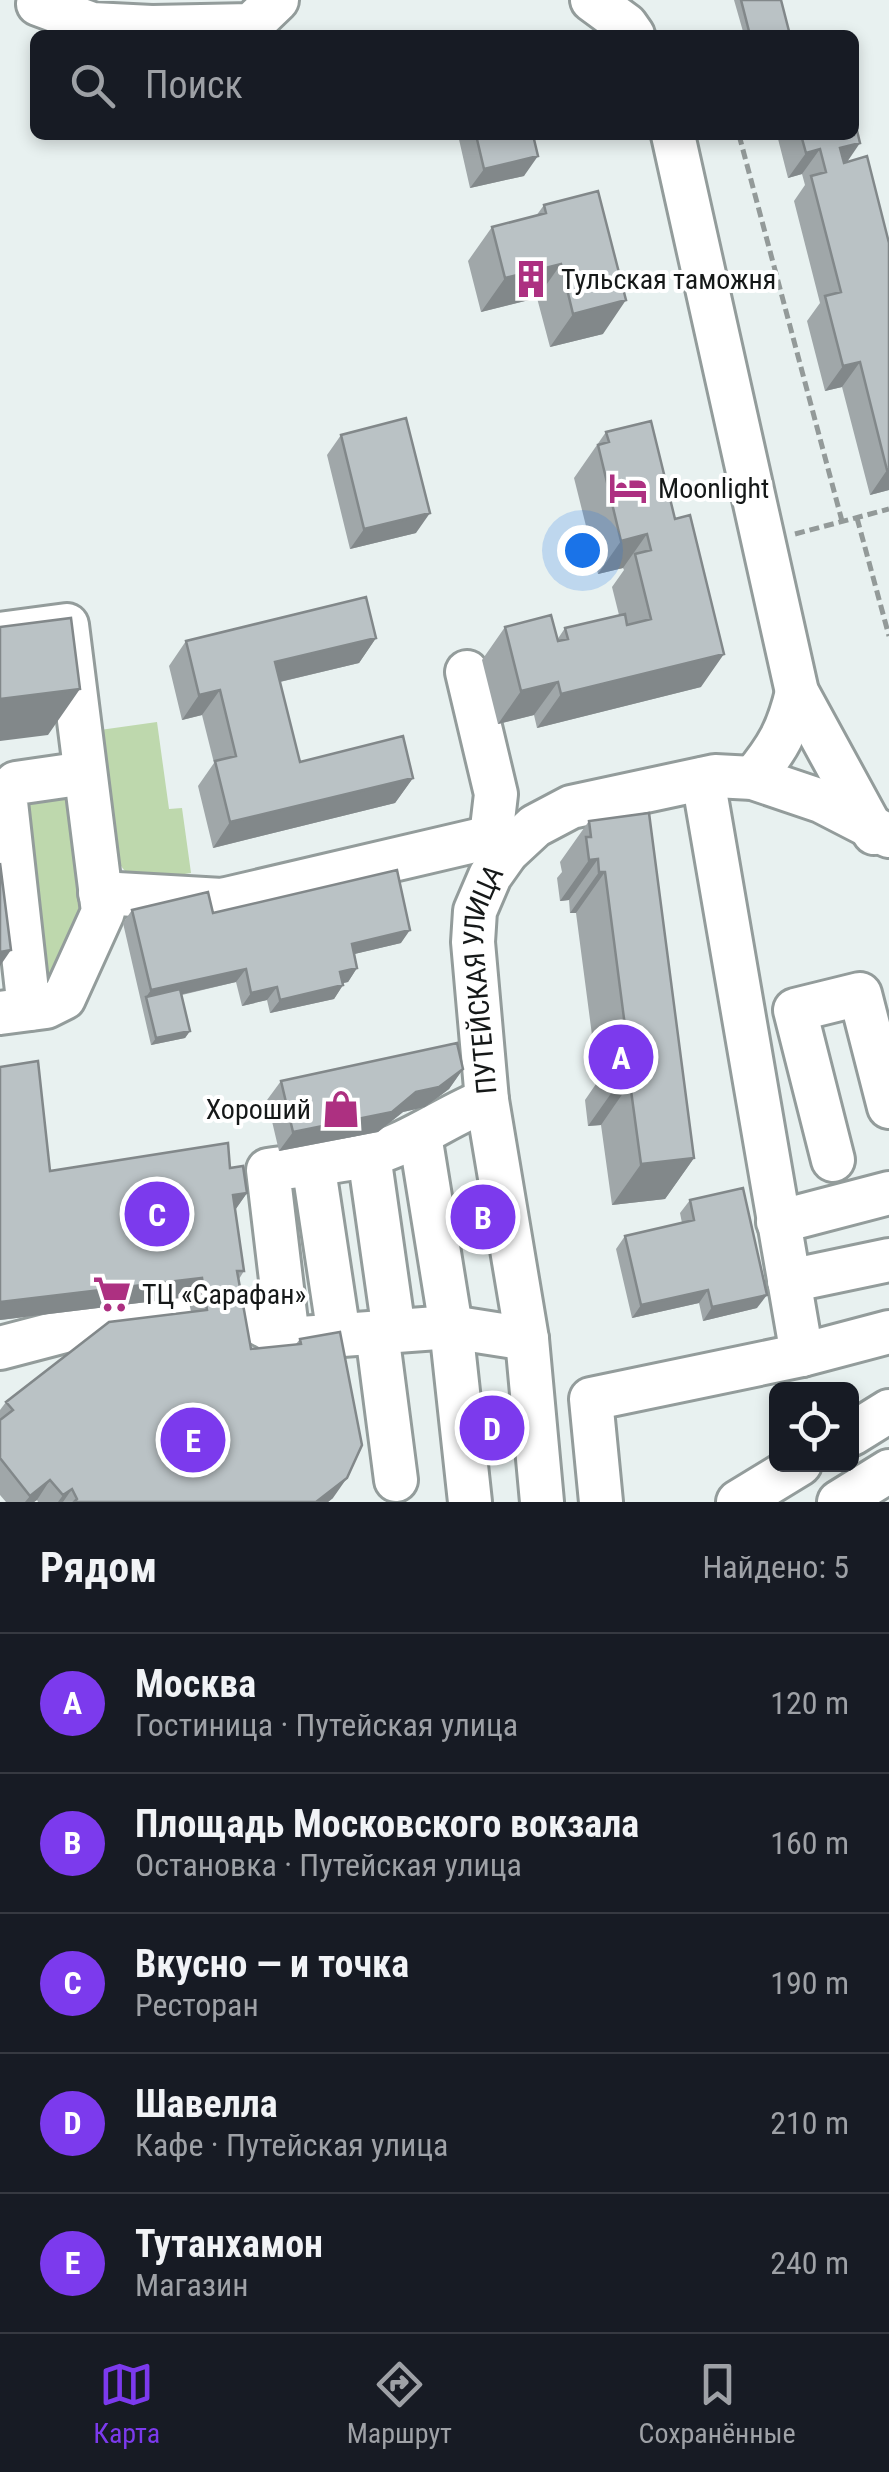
<!DOCTYPE html>
<html lang="ru">
<meta charset="utf-8">
<style>
body{margin:0;font-family:"Roboto Condensed",sans-serif;background:#242831;color:#f1f3f6}
.controls{position:absolute;right:30px;bottom:30px;display:grid;overflow:hidden;border-radius:15px;box-shadow:0 5px 15px #0003}
.controls button{width:90px;height:90px;display:grid;place-items:center;padding:0;border:0;border-bottom:2px solid #363941;background:#171b24;color:#f1f3f6;font:50px sans-serif}
.you{position:absolute;left:582px;top:550px;width:35px;height:35px;margin:-25px;border:8px solid #fff;border-radius:50%;background:#1a73e8;box-shadow:0 0 0 15px #1a73e833}
.badge{display:grid;place-items:center;width:65px;height:65px;border-radius:50%;background:#7c3aed;color:#fff;font-size:32px;font-weight:700}
.pin{position:absolute;translate:-50% -50%;border:5px solid #fff;box-shadow:0 2px 10px #0006}
.list{margin:0;padding:0;list-style:none}
h2{display:flex;justify-content:space-between;align-items:center;height:130px;margin:0;padding:0 40px;font-size:42px}
h2 small{font-size:32px;font-weight:400;color:#9ea1a6}
.list li{display:grid;grid-template-columns:65px 1fr auto;gap:30px;align-items:center;box-sizing:border-box;height:140px;padding:0 40px;border-top:2px solid #363941}
.list b{display:block;font-size:38px;white-space:nowrap}
.list p{margin:0;font-size:32px;white-space:nowrap;color:#9ea1a6}
.list em{font-size:32px;font-style:normal;color:#9ea1a6}
.icon{flex:none;width:55px;height:55px;fill:none;stroke:currentColor;stroke-width:2;stroke-linecap:round;stroke-linejoin:round}
.map{position:relative;flex:none;width:889px;height:1502px;overflow:hidden}
.search{position:absolute;background:#171b24;box-shadow:0 5px 15px #0003;left:30px;right:30px;top:30px;height:110px;display:flex;align-items:center;gap:25px;box-sizing:border-box;padding:0 35px;border-radius:15px;color:#9ea1a6;font-size:38px}
.sheet{height:830px;background:#171b24}
nav{display:flex;justify-content:space-around;align-items:center;box-sizing:border-box;height:140px;border-top:2px solid #363941;background:#171b24;font-size:28px;color:#9ea1a6}
nav a{display:grid;justify-items:center;gap:5px}
nav .on{color:#7c3aed}
.map>svg:first-child{display:block}
</style>
<div class="map">
<svg width="889" height="1502" viewBox="0 0 889 1502">
<rect width="100%" height="100%" fill="#e8f1f0"/>
<path fill="#bed8ad" d="M157 722 169 809 182 808 191 873C167 876 131 890 119 862L100 730Z
M64 792 76 801 89 909 59 983 37 986 16 809 29 797Z"/>
<g fill="none" stroke-linecap="round" stroke-linejoin="round">
<g stroke="#939c9b" stroke-width="48">
<g id="minor">
<path d="M39 0 38 4 92 24 152 27 251 25 277 0"/>
<path d="M592 0 626 25 633 35"/>
<path d="M673 135 797 692 874 833"/>
<path d="M0 634 67 625 103 912 64 998 46 1007 0 1013"/>
<path d="M467 672 496 794 491 837"/>
<path d="M753 778C778 748 788 730 797 692"/>
<path d="M703 779 802 1355"/>
<path d="M100 893 222 900 491 837 507 852"/>
<path d="M29 1009 5 793 16 783 85 773"/>
<path d="M420 1135 451 1327 470 1502"/>
<path d="M369 1155 394 1331"/>
<path d="M833 1160 795 1010 860 994 889 1107"/>
<path d="M313 1163 339 1335"/>
<path d="M778 1222 889 1193"/>
<path d="M789 1281 889 1260"/>
<path d="M226 1305 288 1339 451 1327 527 1339"/>
<path d="M377 1333 396 1480"/>
<path d="M288 1339 268 1170C301 1165 335 1163 368 1155 411 1144 446 1116 487 1100"/>
<path d="M0 1348 84 1326 190 1310"/>
<path d="M852 1434 889 1411"/>
<path id="s1" d="M542 1502 527 1339 487 1100 473 942 475 911 490 876 507 852 535 826 571 807 715 776 753 778 821 801 889 836"/>
<path d="M601 1502 591 1399 802 1355 889 1332"/>
<path d="M738 1502 800 1464"/>
<path d="M839 1502 889 1471"/>
</g>
</g>
<path stroke="#939a99" stroke-width="5" stroke-dasharray="10 5" stroke-linecap="butt" d="M739 135 842 521
M857 518 889 636
M795 534 889 509"/>
<use href="#minor" stroke="#fff" stroke-width="42"/>
</g>
<path fill="#a0a7a9" d="M734 0H781L790 35H744Z
M458 135H533L524 176 470 188Z
M777 135H854L847 162 867 156 889 490 870 495 842 387 825 391 807 321 820 303 794 201 805 185 802 174 788 178Z
M544 205 603 334 550 347 537 298 481 312 468 261 492 227 536 216Z
M651 421 701 687 537 728 534 715 498 724 482 660 505 627 557 640 565 628 619 615 612 587 624 570 623 568 598 574 574 478 606 432Z
M341 435 416 533 350 549 327 455Z
M376 638 359 663 280 682 300 762 413 778 395 803 213 848 198 786 214 763 202 715 182 720 169 666 186 641Z
M589 821 694 1158 665 1199 612 1205 601 1125 588 1126 585 1100 598 1081 576 913H570L569 900 560 901 557 878 562 872 560 862Z
M132 910 213 913 401 943 354 954 357 968 348 982 343 983V985L334 999 270 1013 267 1000 242 1006 236 982 182 995 190 1031 185 1038 151 1045 123 923Z
M0 1067 50 1171 230 1168 247 1193 235 1210 244 1271 239 1279 251 1349 296 1344 300 1339 333 1498 328 1502H38L37 1500 34 1502H6L0 1495V1410L6 1402 191 1312 188 1297 0 1320Z
M463 1069 449 1089 425 1107 403 1112 378 1132 279 1151 267 1100 281 1081Z
M690 1200 757 1308 703 1321 699 1303 632 1318 616 1249 625 1236 682 1223 680 1213Z"/>
<path fill="#82888a" d="M860 143 843 168 840 148Z
M820 149 802 174 788 178 806 153Z
M538 156 524 176 470 188 484 169Z
M561 264 537 298 481 312 505 278Z
M626 300 603 334 550 347 573 314Z
M860 362 842 387 825 391 843 366Z
M887 470H889V490L870 495Z
M430 513 416 533 350 549 364 529Z
M647 534 623 568 598 574 621 541Z
M376 638 359 663 258 687 275 662Z
M724 654 701 687 537 728 561 694Z
M558 682 534 715 498 724 521 691Z
M80 689 48 735 0 741V699Z
M220 690 202 715 182 720 199 695Z
M413 778 395 803 213 848 230 822Z
M598 859 569 900 560 901 589 860Z
M599 872H605L576 913H570Z
M410 930 401 943 342 957 352 944Z
M11 950 0 966V952Z
M357 968 348 982 330 986 340 972Z
M246 969 236 982 148 1002 146 997 151 990Z
M343 985 334 999 270 1013 280 1000Z
M277 987 267 1000 242 1006 251 993Z
M190 1031 185 1038 151 1045 156 1038Z
M463 1069 449 1089 425 1107 403 1112 378 1132 279 1151 293 1132 416 1092Z
M630 1083 601 1125 588 1126 617 1085Z
M694 1158 665 1199 612 1205 641 1164Z
M247 1193 233 1213V1195Z
M202 1278 188 1297 0 1320V1302Z
M708 1290 699 1303 632 1318 641 1305Z
M767 1295 757 1308 703 1321 712 1307Z
M347 1478 333 1498 328 1502H316Z
M50 1480 37 1500 34 1502H25L30 1496Z
M72 1489 63 1502H58L63 1495Z"/>
<path fill="#bac2c5" stroke="#82888a" stroke-width="2.5" d="M741 0H781L790 35H750Z
M854 118 860 143 840 148 844 163 867 156 889 243V470H887L860 362 843 366 825 296 841 292 811 176 826 172 820 149 806 153 801 135H854Z
M476 135H533L538 156 484 169Z
M598 191 626 300 573 314 561 264 505 278 492 227 546 213 544 205Z
M406 418 430 513 364 529 341 435Z
M651 421 675 519 690 515 724 654 561 694 558 682 521 691 505 627 551 615 558 641 568 639 565 628 625 614 627 625 651 619 635 554 651 550 647 534 621 541 598 445 609 442 606 432Z
M366 597 376 638 275 662 300 762 403 736 413 778 230 822 215 761 236 756 220 690 199 695 186 641Z
M71 618 80 689 0 699V627Z
M649 813 694 1158 641 1164 630 1083 617 1085 614 1059 629 1057 605 872H599L598 859 589 860 586 837H591L589 821Z
M0 863 11 950 0 952Z
M397 870 410 930 352 944 357 968 340 972 343 985 280 1000 277 987 251 993 246 969 151 990 132 910 208 892 213 913Z
M180 989 190 1031 156 1038 146 997Z
M457 1043 463 1069 439 1087 416 1092 392 1112 293 1132 281 1081Z
M38 1061 50 1171 228 1143 230 1168 243 1166 247 1193 233 1195 244 1271H237L251 1349 301 1344 300 1339 340 1332 362 1445 347 1478 316 1502H74L77 1499 72 1489 63 1495 50 1480 30 1496 0 1458V1420L13 1410 6 1402 109 1322 207 1310 202 1278 0 1302V1067Z
M743 1188 767 1295 712 1307 708 1290 641 1305 625 1236 694 1220 690 1200Z"/>
<defs>
<g id="building-bare" transform="scale(3)"><path d="M-4-6H4V6H1V3H-1V6H-4ZM-2.5-4.3h1.7v1.8h-1.7ZM.8-4.3h1.7v1.8H.8ZM-2.5-1h1.7V.8h-1.7ZM.8-1h1.7V.8H.8Z" fill="#ad3081" stroke="#fff" stroke-width="2.5" paint-order="stroke"/></g>
<g id="hotel-bare" transform="scale(3)"><path d="M-6-4.5h1.5V1H6V5H4.5V3h-9V5H-6ZM-4 0a1.8 1.8 0 1 1 3.6 0ZM.5 0V-2.5h3Q6-2.5 6 0Z" fill="#ad3081" stroke="#fff" stroke-width="2.5" paint-order="stroke"/></g>
<g id="shop-bare" transform="scale(3)"><path d="M-5-2.5h2.3a2.7 3.5 0 0 1 5.4 0H5L5.5 6h-11ZM-1.5-2.5h3a1.5 2.3 0 0 0-3 0Z" fill="#ad3081" stroke="#fff" stroke-width="2.5" paint-order="stroke"/></g>
<g id="supermarket-bare" transform="scale(3)"><path d="M-6-5.5h2.5l.6 2H6L4.5 2H-2.5L-4.4-4H-6ZM-1.5 3.2a1.3 1.3 0 1 0 .1 0ZM3 3.2a1.3 1.3 0 1 0 .1 0Z" fill="#ad3081" stroke="#fff" stroke-width="2.5" paint-order="stroke"/></g>
</defs>
<g fill-rule="evenodd">
<use href="#building-bare" x="531" y="279"/>
<use href="#hotel-bare" x="628" y="488"/>
<use href="#shop-bare" x="341" y="1109"/>
<use href="#supermarket-bare" x="112" y="1294"/>
</g>
<g text-anchor="middle" dominant-baseline="central" stroke-width="8" stroke-linejoin="round" paint-order="stroke">
<g font-size="28" fill="#151818" stroke="#fff" text-anchor="start">
<text x="561" y="279">Тульская таможня</text>
<text x="658" y="488">Moonlight</text>
<text x="311" y="1109" text-anchor="end">Хороший</text>
<text x="142" y="1294">ТЦ «Сарафан»</text>
</g>
<g font-size="28" fill="#151818" stroke="#fff">
<text stroke="none"><textPath href="#s1" startOffset="528">ПУТЕЙСКАЯ УЛИЦА</textPath></text>
</g>
</g>
</svg>
<div class="controls">
<button><svg class="icon" aria-label="locate" viewBox="0 0 24 24"><circle cx="12" cy="12" r="6"/><path d="M12 2v4M12 18v4M2 12h4M18 12h4"/></svg></button>
</div>
<div class="you"></div>
<div class="pin badge" style="left:621px;top:1057px">A</div>
<div class="pin badge" style="left:483px;top:1217px">B</div>
<div class="pin badge" style="left:157px;top:1214px">C</div>
<div class="pin badge" style="left:492px;top:1428px">D</div>
<div class="pin badge" style="left:193px;top:1440px">E</div>
<div class="search"><svg class="icon" aria-label="search" viewBox="0 0 24 24"><circle cx="10" cy="10" r="6"/><path d="M15 15l6 6"/></svg>Поиск</div>
</div>
<section class="sheet">
<h2>Рядом<small>Найдено: 5</small></h2>
<ul class="list">
<li><span class="badge">A</span><div><b>Москва</b><p>Гостиница · Путейская улица</p></div><em>120 m</em></li>
<li><span class="badge">B</span><div><b>Площадь Московского вокзала</b><p>Остановка · Путейская улица</p></div><em>160 m</em></li>
<li><span class="badge">C</span><div><b>Вкусно — и точка</b><p>Ресторан</p></div><em>190 m</em></li>
<li><span class="badge">D</span><div><b>Шавелла</b><p>Кафе · Путейская улица</p></div><em>210 m</em></li>
<li><span class="badge">E</span><div><b>Тутанхамон</b><p>Магазин</p></div><em>240 m</em></li>
</ul>
</section>
<nav>
<a class="on"><svg class="icon" aria-label="map" viewBox="0 0 24 24"><path d="M3 6l6-2 6 2 6-2v14l-6 2-6-2-6 2zM9 4v14M15 6v14"/></svg>Карта</a>
<a><svg class="icon" aria-label="directions" viewBox="0 0 24 24"><path d="M12 3l9 9-9 9-9-9zM9 14v-3h6M13 9l2 2-2 2"/></svg>Маршрут</a>
<a><svg class="icon" aria-label="saved" viewBox="0 0 24 24"><path d="M7 4h10v16l-5-4-5 4z"/></svg>Сохранённые</a>
</nav>
